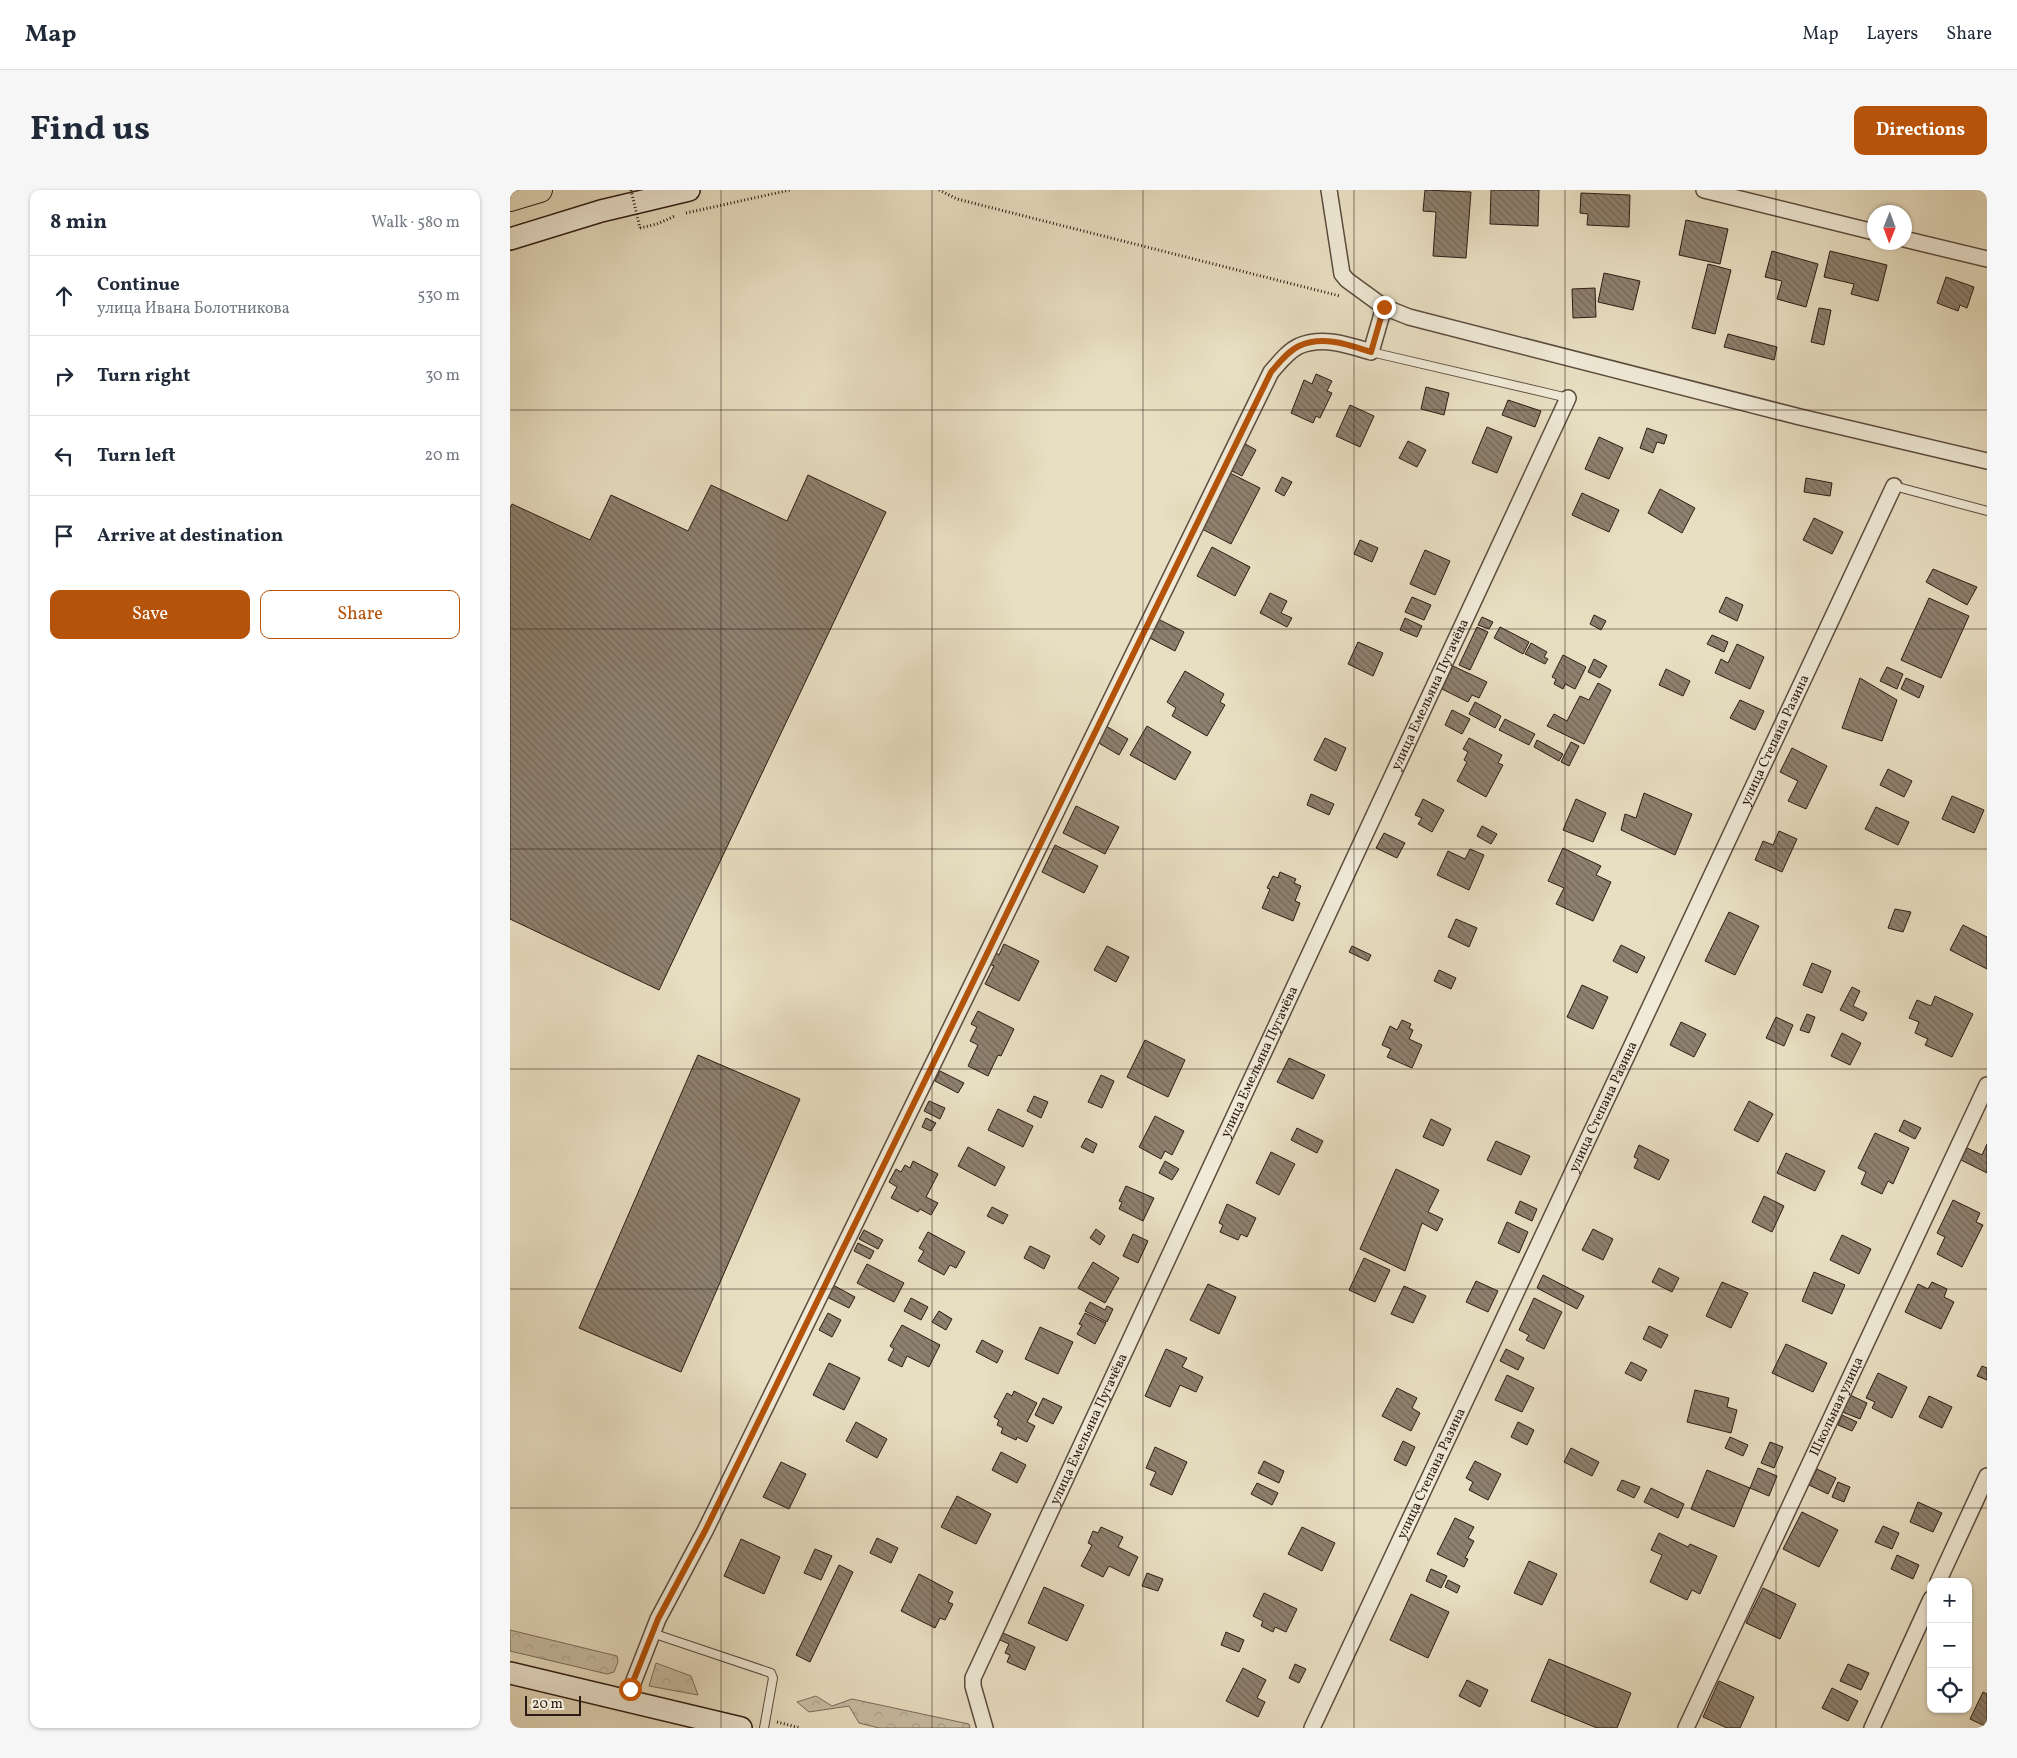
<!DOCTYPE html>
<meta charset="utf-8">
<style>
body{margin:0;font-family:Vollkorn,serif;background:#f6f6f7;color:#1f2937}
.controls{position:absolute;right:15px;bottom:15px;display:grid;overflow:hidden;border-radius:10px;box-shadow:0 1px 4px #0004}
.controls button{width:45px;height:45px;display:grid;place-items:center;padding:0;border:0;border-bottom:1px solid #e0e1e3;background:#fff;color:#1f2937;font:25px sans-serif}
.compass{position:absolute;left:1357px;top:15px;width:45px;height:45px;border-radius:50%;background:#fff;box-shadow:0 1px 4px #0004;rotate:181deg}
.scale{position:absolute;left:15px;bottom:12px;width:56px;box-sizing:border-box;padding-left:5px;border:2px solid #2d1c15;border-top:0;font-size:14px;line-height:18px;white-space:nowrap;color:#2d1c15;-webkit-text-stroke:4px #f0ead7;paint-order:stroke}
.stop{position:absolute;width:15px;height:15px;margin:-11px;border:4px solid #b45309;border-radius:50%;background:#fff}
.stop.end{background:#b45309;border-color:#fff;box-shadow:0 1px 5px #0008}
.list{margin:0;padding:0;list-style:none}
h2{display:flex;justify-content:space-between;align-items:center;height:65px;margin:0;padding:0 20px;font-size:21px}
h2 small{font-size:16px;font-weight:400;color:#747a83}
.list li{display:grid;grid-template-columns:32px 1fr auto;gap:15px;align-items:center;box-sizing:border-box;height:80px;padding:0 20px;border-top:1px solid #e0e1e3}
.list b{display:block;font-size:19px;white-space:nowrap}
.list p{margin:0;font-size:16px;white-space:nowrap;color:#747a83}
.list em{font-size:16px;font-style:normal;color:#747a83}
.actions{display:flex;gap:10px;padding:15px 20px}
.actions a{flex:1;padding:11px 0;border:1px solid #b45309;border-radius:10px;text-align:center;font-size:18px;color:#b45309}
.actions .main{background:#b45309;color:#fff}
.icon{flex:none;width:28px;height:28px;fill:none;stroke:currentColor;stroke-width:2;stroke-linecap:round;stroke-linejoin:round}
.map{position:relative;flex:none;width:1477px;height:1538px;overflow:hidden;border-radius:10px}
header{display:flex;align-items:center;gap:30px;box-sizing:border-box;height:70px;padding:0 25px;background:#fff;border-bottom:1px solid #e0e1e3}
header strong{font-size:24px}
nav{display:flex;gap:28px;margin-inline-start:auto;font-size:18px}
.intro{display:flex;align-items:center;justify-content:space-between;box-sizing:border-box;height:120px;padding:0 30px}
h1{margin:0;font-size:35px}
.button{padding:12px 22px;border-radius:10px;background:#b45309;color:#fff;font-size:18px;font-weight:700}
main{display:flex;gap:30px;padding:0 30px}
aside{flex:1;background:#fff;border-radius:10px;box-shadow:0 1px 4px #0004}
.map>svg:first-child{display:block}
</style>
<header>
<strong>Map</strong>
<nav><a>Map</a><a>Layers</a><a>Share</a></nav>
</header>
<div class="intro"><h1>Find us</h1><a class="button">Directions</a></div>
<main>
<aside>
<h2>8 min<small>Walk · 580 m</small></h2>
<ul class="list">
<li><svg class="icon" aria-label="ahead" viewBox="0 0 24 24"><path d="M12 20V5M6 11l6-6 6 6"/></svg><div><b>Continue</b><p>улица Ивана Болотникова</p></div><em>530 m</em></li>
<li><svg class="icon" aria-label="right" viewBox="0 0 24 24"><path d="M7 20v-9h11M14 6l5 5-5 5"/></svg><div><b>Turn right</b></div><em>30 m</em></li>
<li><svg class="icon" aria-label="left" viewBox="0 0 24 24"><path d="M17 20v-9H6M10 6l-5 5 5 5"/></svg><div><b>Turn left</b></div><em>20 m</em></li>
<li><svg class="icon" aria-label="arrive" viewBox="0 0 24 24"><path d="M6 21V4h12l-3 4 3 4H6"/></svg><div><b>Arrive at destination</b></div></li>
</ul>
<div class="actions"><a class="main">Save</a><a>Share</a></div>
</aside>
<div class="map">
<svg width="1477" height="1538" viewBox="0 0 1477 1538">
<defs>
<pattern id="forest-crowns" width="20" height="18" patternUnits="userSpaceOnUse" patternTransform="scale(1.25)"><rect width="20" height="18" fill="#c8bea5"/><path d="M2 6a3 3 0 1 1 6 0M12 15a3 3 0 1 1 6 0" fill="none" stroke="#aca38d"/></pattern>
<pattern id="building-back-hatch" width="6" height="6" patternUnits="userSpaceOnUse" patternTransform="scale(1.25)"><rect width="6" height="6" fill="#8e816f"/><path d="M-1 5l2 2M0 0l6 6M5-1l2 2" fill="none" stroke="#74695a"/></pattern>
</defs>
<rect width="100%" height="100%" fill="#e8dfc2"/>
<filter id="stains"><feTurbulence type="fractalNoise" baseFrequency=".004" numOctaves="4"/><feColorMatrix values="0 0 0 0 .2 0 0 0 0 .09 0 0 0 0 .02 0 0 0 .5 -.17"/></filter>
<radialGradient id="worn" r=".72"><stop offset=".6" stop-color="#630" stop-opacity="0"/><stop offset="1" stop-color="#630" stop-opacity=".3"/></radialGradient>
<path fill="url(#forest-crowns)" stroke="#7a6d5d" d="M0 1440 107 1466 108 1472 104 1482 97 1484 0 1461Z
M146 1473 181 1486 188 1505 139 1496Z
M306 1506 322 1516 342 1509 459 1534 460 1538H369L349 1533 339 1516 299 1522 287 1512Z"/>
<path fill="url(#building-back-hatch)" stroke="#2d1c15" d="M915 0 961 2 956 68 923 66 926 22 913 21Z
M981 0H1029L1028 36 980 34Z
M1071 3 1120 5 1119 37 1077 35 1078 24 1070 23Z
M1176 30 1218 39 1210 74 1169 65Z
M1262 61 1308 74 1296 117 1267 109 1272 91 1255 87Z
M1320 61 1377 75 1368 111 1341 104 1344 94 1314 87Z
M1198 74 1221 80 1205 144 1182 138Z
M1094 83 1130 91 1123 120 1088 112Z
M1436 87 1464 97 1457 118 1450 115 1448 121 1427 113Z
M1085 98 1086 127 1063 128 1062 99Z
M1309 118 1321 120 1314 155 1301 152Z
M1218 144 1267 157 1264 170 1214 157Z
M806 184 822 191 817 201 822 203 810 228 806 226 803 233 781 223 794 190 802 194Z
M916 197 939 203 934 225 911 219Z
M998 210 1031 221 1025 237 992 225Z
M840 215 864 226 850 257 826 246Z
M977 237 1002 247 987 283 962 273Z
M1137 238 1157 245 1154 254 1147 252 1143 263 1130 258Z
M1089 247 1113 258 1099 289 1075 279Z
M730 251 746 260 732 286 716 278Z
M898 251 916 260 907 277 889 268Z
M716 281 750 298 721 354 688 337Z
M298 285 376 322 149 800 0 729V318L2 314 80 350 101 305 178 341 201 295 277 331Z
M772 287 782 292 774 306 765 301Z
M1296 288 1322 293 1320 306 1294 302Z
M1150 299 1185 318 1172 343 1138 323Z
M1072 303 1109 320 1099 342 1062 325Z
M1304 328 1333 342 1322 364 1293 350Z
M850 350 868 358 862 372 844 364Z
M702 357 740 377 725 406 687 386Z
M915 360 940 371 925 405 900 394Z
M1423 379 1467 397 1457 415 1416 392Z
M760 403 777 411 771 423 782 428 777 437 750 423Z
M902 407 921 415 914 430 895 422Z
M1216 407 1233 415 1227 431 1209 422Z
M1419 408 1459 426 1431 488 1391 470Z
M1084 425 1096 431 1091 440 1080 434Z
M972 427 983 432 979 439 968 435Z
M646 428 674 442 665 461 636 446Z
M895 428 912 436 907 447 890 440Z
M967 437 978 442 960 480 949 475Z
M990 437 1019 452 1013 464 984 448Z
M1202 445 1218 452 1214 462 1197 454Z
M848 452 873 463 863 486 838 474Z
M1021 453 1037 462 1034 467 1038 469 1035 474 1015 464Z
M1227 454 1254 467 1240 499 1205 483 1211 469 1218 473Z
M1053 465 1076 477 1065 499 1055 494 1053 499 1044 494 1046 489 1042 487Z
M1084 469 1097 476 1090 488 1078 482Z
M943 476 977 492 969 508 962 505 958 512 932 499Z
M1377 477 1393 484 1387 499 1370 491Z
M1156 479 1180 491 1173 506 1149 495Z
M675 481 714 504 710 512 715 515 697 546 662 526 666 518 657 512Z
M1350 488 1387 510 1372 551 1332 538Z
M1396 488 1414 496 1409 508 1391 499Z
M1088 493 1101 500 1074 554 1037 536 1044 524 1057 531 1070 506 1079 510Z
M1230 510 1254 521 1245 540 1220 528Z
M965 512 991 526 985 538 959 524Z
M942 520 960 529 952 544 935 535Z
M995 529 1025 544 1019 555 989 540Z
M596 536 618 549 609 565 587 552Z
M637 536 681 562 665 590 620 565Z
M815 548 836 558 826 581 804 570Z
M959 548 992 565 988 573 993 575 976 607 947 591 957 572 954 570 958 562 953 559Z
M1027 550 1053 564 1049 571 1024 557Z
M1061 552 1069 556 1059 576 1051 572Z
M1282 558 1317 576 1296 619 1278 611 1288 591 1270 582Z
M1378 579 1402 591 1394 607 1370 595Z
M1134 603 1182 624 1165 665 1111 640 1115 624 1126 628Z
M801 604 824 614 819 625 797 615Z
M1442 606 1474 620 1464 643 1432 629Z
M913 609 934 620 922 642 908 634 912 628 905 625Z
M1066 609 1096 623 1083 652 1053 640Z
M566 616 609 637 595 664 553 643Z
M1366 617 1399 632 1388 655 1355 639Z
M972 636 987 644 981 654 967 646Z
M1269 641 1287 649 1272 682 1245 670 1253 651 1263 655Z
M874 643 895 653 887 668 866 658Z
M545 655 588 676 574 703 532 682Z
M1053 658 1091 676 1086 685 1101 692 1083 731 1046 714 1054 698 1038 691Z
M960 659 974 665 959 700 927 685 938 661 955 669Z
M770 682 786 689 784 693 791 696 785 711 790 713 783 731 752 718 760 699 757 698 763 686 768 688Z
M1385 719 1401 722 1393 742 1378 738Z
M1219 722 1249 736 1225 785 1195 771Z
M946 729 967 738 959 757 938 747Z
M1453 735 1477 747V779L1440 760Z
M494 754 529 771 509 811 475 794 484 776 479 774 485 762 489 765Z
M1111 755 1135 767 1127 783 1103 771Z
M597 756 619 767 606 792 584 780Z
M842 756 861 765 858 771 839 762Z
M1302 773 1321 781 1312 803 1293 795Z
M929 780 946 788 941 799 924 791Z
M1072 795 1098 807 1083 839 1057 827Z
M1342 797 1350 801 1343 816 1357 823 1353 831 1330 820Z
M1425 806 1463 824 1442 867 1415 855 1418 849 1405 843 1409 832 1399 828 1407 810 1421 816Z
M468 821 504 839 491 866 488 865 478 886 458 876 468 855 460 851 467 837 461 834Z
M1297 824 1305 827 1299 843 1290 840Z
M1266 827 1283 835 1274 856 1256 848Z
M892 830 901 834 899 838 903 840 899 849 912 855 902 878 877 867 881 859 872 855 880 836 887 840Z
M1171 832 1196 844 1184 867 1160 855Z
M1332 843 1351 853 1340 875 1321 866Z
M635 850 675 870 658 907 617 887Z
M188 865 290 909 171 1182 69 1138Z
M779 868 815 885 803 909 767 892Z
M430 881 454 893 448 903 425 891Z
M591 885 604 891 592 918 578 912Z
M524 906 538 912 531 928 517 921Z
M419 911 435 918 430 929 414 921Z
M1239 911 1263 924 1248 952 1224 940Z
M488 919 523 936 513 957 478 940Z
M645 926 674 941 662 965 655 961 651 969 629 957Z
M416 928 426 933 421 941 412 937Z
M921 929 941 939 933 956 913 947Z
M1394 930 1411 938 1405 949 1389 941Z
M787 938 813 951 807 963 781 950Z
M1365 943 1399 958 1383 994 1378 991 1372 1004 1351 994 1356 982 1348 978Z
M576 948 587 954 583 963 571 957Z
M986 951 1020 966 1011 985 977 970Z
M1477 954V983L1451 970 1457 958 1472 965Z
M1129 955 1159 970 1149 990 1124 978 1128 969 1124 967Z
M458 957 495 977 485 996 448 976Z
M761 962 785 974 769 1005 746 993Z
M1276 963 1315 981 1305 1001 1267 983Z
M403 971 428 984 416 1007 428 1013 421 1025 410 1019 408 1022 381 1008 387 997 379 992 386 979 391 982 395 975 400 978Z
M655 971 669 979 662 990 649 983Z
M886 979 929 1000 918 1022 933 1029 927 1041 912 1033 895 1081 850 1059Z
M616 996 644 1008 633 1031 609 1019 612 1012 609 1011Z
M1254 1006 1274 1016 1262 1042 1242 1032Z
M1443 1010 1470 1023 1466 1032 1473 1035 1452 1077 1427 1064 1435 1047 1427 1043Z
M1010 1011 1027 1019 1022 1031 1005 1023Z
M717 1014 746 1028 737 1047 731 1044 728 1050 710 1042 713 1035 709 1033Z
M482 1017 498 1025 493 1034 477 1026Z
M997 1032 1018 1042 1009 1063 988 1053Z
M586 1039 595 1046 590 1055 580 1048Z
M1083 1039 1103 1049 1093 1070 1072 1060Z
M354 1040 373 1050 368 1059 349 1049Z
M418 1042 455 1062 446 1078 440 1075 434 1085 408 1071 414 1061 409 1058Z
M623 1044 638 1051 628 1073 613 1066Z
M1332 1045 1361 1059 1349 1084 1320 1070Z
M348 1053 364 1061 360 1069 344 1061Z
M520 1056 540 1066 534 1079 514 1068Z
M854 1068 880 1080 865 1112 839 1100Z
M583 1072 609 1088 595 1113 568 1098Z
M357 1074 394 1093 384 1112 347 1093Z
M1149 1078 1169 1088 1162 1102 1142 1092Z
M1304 1082 1335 1095 1322 1124 1292 1111Z
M1033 1085 1074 1106 1067 1119 1027 1098Z
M966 1091 988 1101 978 1122 956 1112Z
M1212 1092 1238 1103 1221 1138 1196 1126Z
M1422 1092 1437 1099 1434 1107 1444 1112 1431 1139 1395 1122 1408 1094 1418 1099Z
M698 1094 726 1107 709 1144 680 1130Z
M323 1095 345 1107 339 1118 317 1107Z
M894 1096 916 1106 903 1133 881 1124Z
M401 1108 418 1117 411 1130 394 1121Z
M1024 1108 1052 1122 1034 1159 1016 1150 1019 1145 1009 1140Z
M580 1112 595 1120 597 1116 603 1119 597 1132 575 1121Z
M429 1121 442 1129 436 1140 422 1132Z
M318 1123 331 1130 322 1147 309 1140Z
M575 1123 596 1133 585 1154 567 1144 572 1135 569 1134Z
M392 1135 430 1155 419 1177 397 1166 392 1177 378 1170 384 1159 380 1156Z
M1139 1136 1158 1145 1151 1158 1133 1149Z
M530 1137 563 1152 548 1184 515 1169Z
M472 1150 493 1161 487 1173 466 1162Z
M1276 1154 1317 1173 1303 1202 1262 1183Z
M656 1159 677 1168 672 1177 693 1187 686 1202 670 1195 660 1217 635 1206Z
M996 1159 1014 1168 1008 1180 990 1171Z
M1121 1172 1137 1180 1131 1191 1115 1183Z
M319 1173 350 1188 334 1220 303 1205Z
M1472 1176 1477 1178V1190L1467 1186Z
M1368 1183 1397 1197 1382 1228 1362 1218 1365 1212 1356 1208Z
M997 1185 1024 1198 1012 1222 985 1210Z
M887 1198 907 1208 902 1218 910 1223 901 1241 872 1226Z
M1185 1200 1219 1208 1217 1217 1227 1220 1221 1243 1177 1232Z
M504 1201 527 1213 517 1232 525 1236 517 1252 507 1247 506 1250 491 1243 493 1238 487 1235 489 1230 484 1227 497 1203 502 1206Z
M1338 1204 1357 1213 1350 1229 1330 1221Z
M1419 1206 1442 1217 1432 1238 1409 1227Z
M533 1208 552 1217 543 1234 525 1225Z
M1332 1225 1347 1232 1342 1241 1328 1235Z
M346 1232 377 1249 367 1268 336 1251Z
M1008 1232 1024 1240 1017 1255 1001 1247Z
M1220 1247 1238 1255 1233 1266 1215 1258Z
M893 1251 905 1257 896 1276 884 1270Z
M1260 1252 1273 1257 1264 1278 1251 1273Z
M645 1257 677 1272 662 1305 640 1295 646 1282 636 1278Z
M1061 1258 1089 1272 1082 1286 1054 1272Z
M491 1262 516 1275 507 1293 482 1280Z
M754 1271 774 1281 769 1293 748 1283Z
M965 1271 991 1284 978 1310 959 1300 963 1292 956 1288Z
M271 1272 296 1284 279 1319 253 1307Z
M1248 1278 1267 1286 1259 1306 1240 1298Z
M1307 1279 1326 1288 1318 1304 1299 1295Z
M1197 1280 1240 1298 1224 1337 1181 1319Z
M1112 1290 1130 1297 1124 1308 1107 1300Z
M1328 1292 1340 1297 1334 1312 1322 1307Z
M747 1293 768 1303 762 1315 741 1304Z
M1141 1298 1174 1314 1168 1328 1134 1312Z
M447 1306 481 1324 466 1354 431 1337Z
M1408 1312 1432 1323 1423 1342 1400 1332Z
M1292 1322 1328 1340 1309 1377 1273 1359Z
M945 1328 964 1337 958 1348 964 1351 955 1368 958 1369 954 1377 927 1364Z
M1373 1336 1389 1343 1382 1359 1365 1352Z
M591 1337 613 1347 608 1357 628 1367 619 1386 599 1376 593 1387 571 1376 582 1355 578 1353 583 1341 588 1343Z
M792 1337 825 1353 812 1381 778 1364Z
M1149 1343 1178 1357 1180 1354 1207 1366 1190 1404 1182 1400 1177 1410 1140 1392 1152 1365 1141 1360Z
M367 1348 388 1358 381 1373 360 1363Z
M231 1349 270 1367 254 1404 214 1386Z
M305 1359 322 1366 311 1390 294 1383Z
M1387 1365 1409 1375 1403 1389 1381 1379Z
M1019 1371 1047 1384 1032 1415 1004 1403Z
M329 1375 343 1382 300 1472 286 1465Z
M921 1379 937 1386 931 1398 916 1391Z
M637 1383 653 1389 648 1401 632 1396Z
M409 1384 443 1402 438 1412 443 1414 435 1430 430 1428 425 1438 391 1421Z
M938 1390 950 1396 947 1403 935 1397Z
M534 1397 574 1415 557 1451 518 1433Z
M1253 1398 1286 1414 1270 1449 1236 1433Z
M754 1403 787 1419 776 1442 765 1437 763 1442 751 1436 753 1431 743 1426Z
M901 1404 939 1422 918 1468 880 1450Z
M716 1442 734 1450 729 1462 711 1455Z
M493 1443 525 1457 515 1480 497 1472 500 1465 495 1463 499 1454 490 1450Z
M1039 1469 1121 1503 1107 1538H1087L1021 1511Z
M785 1474 796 1479 789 1493 779 1488Z
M1338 1474 1359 1483 1351 1500 1330 1491Z
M733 1478 756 1490 747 1508 755 1512 748 1527 716 1511Z
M957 1490 978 1500 970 1517 949 1506Z
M1209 1491 1244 1507 1230 1538H1217L1193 1527Z
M1322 1498 1348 1511 1338 1531 1312 1518Z
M1473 1502 1477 1504V1537L1460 1529Z"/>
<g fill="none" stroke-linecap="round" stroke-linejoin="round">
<g stroke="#5c4d40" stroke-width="10">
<path id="lane" d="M861 162 1058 208
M1384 296 1477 321
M142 1443 261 1483 263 1488 254 1538"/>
</g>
<g stroke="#5c4d40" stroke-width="18">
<g id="street">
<path d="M819 0 832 84 837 90 874 117 899 127 1290 227 1477 271"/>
<path d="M1194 0 1364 42"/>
<path d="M1394 49 1477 69"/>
<path d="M1428 1392 1477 1286"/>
<path d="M116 1511 148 1429 195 1341 761 182C769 173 778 161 789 156 813 146 838 155 861 162L874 117"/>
<path id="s1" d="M475 1538 463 1496V1488L1058 208"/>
<path id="s2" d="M802 1538 1384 296"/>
<path id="s3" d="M1176 1538 1477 895"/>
<path d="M1362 1538 1421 1409"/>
</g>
</g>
<g stroke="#2d1c15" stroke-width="24">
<path id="secondary" d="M0 49 91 21 179 0
M0 1483 231 1538"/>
</g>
<g stroke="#2d1c15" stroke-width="26">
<path id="primary" d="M0 9 30 0"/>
</g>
<path stroke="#2d1c15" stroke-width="3" stroke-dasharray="1 2.5" stroke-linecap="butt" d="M429 0 447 9 830 106
M176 23 280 0
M130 38 147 34 165 26
M267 1532 290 1538"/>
<use href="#lane" stroke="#f0ead7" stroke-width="8"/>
<use href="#street" stroke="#f0ead7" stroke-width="15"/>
<use href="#secondary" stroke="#f0ead7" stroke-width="21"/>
<use href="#primary" stroke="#e8dfc2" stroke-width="24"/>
<path stroke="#2d1c15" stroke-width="3" stroke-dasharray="1 2.5" stroke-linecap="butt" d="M121 0 130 38"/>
</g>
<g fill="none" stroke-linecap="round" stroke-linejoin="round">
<path stroke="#b45309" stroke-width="6" d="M120 1499 148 1429 195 1341 761 182C769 173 778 161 789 156 813 145 839 155 861 162L874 117"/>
</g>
<path fill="none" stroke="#2d1c15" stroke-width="1" stroke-opacity="0.55" d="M211 0V1538M422 0V1538M633 0V1538M844 0V1538M1055 0V1538M1266 0V1538M0 220H1477M0 439H1477M0 659H1477M0 879H1477M0 1099H1477M0 1318H1477"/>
<g text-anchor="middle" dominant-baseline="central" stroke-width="4" stroke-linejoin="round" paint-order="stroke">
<g font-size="14" fill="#2d1c15" stroke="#f0ead7">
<text stroke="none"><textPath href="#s1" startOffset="1136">улица Емельяна Пугачёва</textPath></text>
<text stroke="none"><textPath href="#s2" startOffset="1091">улица Степана Разина</textPath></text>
<text stroke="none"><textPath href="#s1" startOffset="731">улица Емельяна Пугачёва</textPath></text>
<text stroke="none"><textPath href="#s2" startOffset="686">улица Степана Разина</textPath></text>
<text stroke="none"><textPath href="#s3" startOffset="355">Школьная улица</textPath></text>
<text stroke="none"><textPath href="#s1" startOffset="326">улица Емельяна Пугачёва</textPath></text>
<text stroke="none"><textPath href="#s2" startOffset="281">улица Степана Разина</textPath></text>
</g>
</g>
<rect width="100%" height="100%" filter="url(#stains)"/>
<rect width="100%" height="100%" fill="url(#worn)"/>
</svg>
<div class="controls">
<button>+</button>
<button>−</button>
<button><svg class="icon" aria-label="locate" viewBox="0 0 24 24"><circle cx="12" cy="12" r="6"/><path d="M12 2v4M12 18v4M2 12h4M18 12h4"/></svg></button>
</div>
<svg class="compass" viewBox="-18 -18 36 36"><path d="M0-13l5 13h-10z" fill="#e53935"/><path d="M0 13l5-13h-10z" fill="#747a83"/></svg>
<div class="scale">20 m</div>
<div class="stop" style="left:120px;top:1499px"></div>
<div class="stop end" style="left:874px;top:117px"></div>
</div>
</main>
